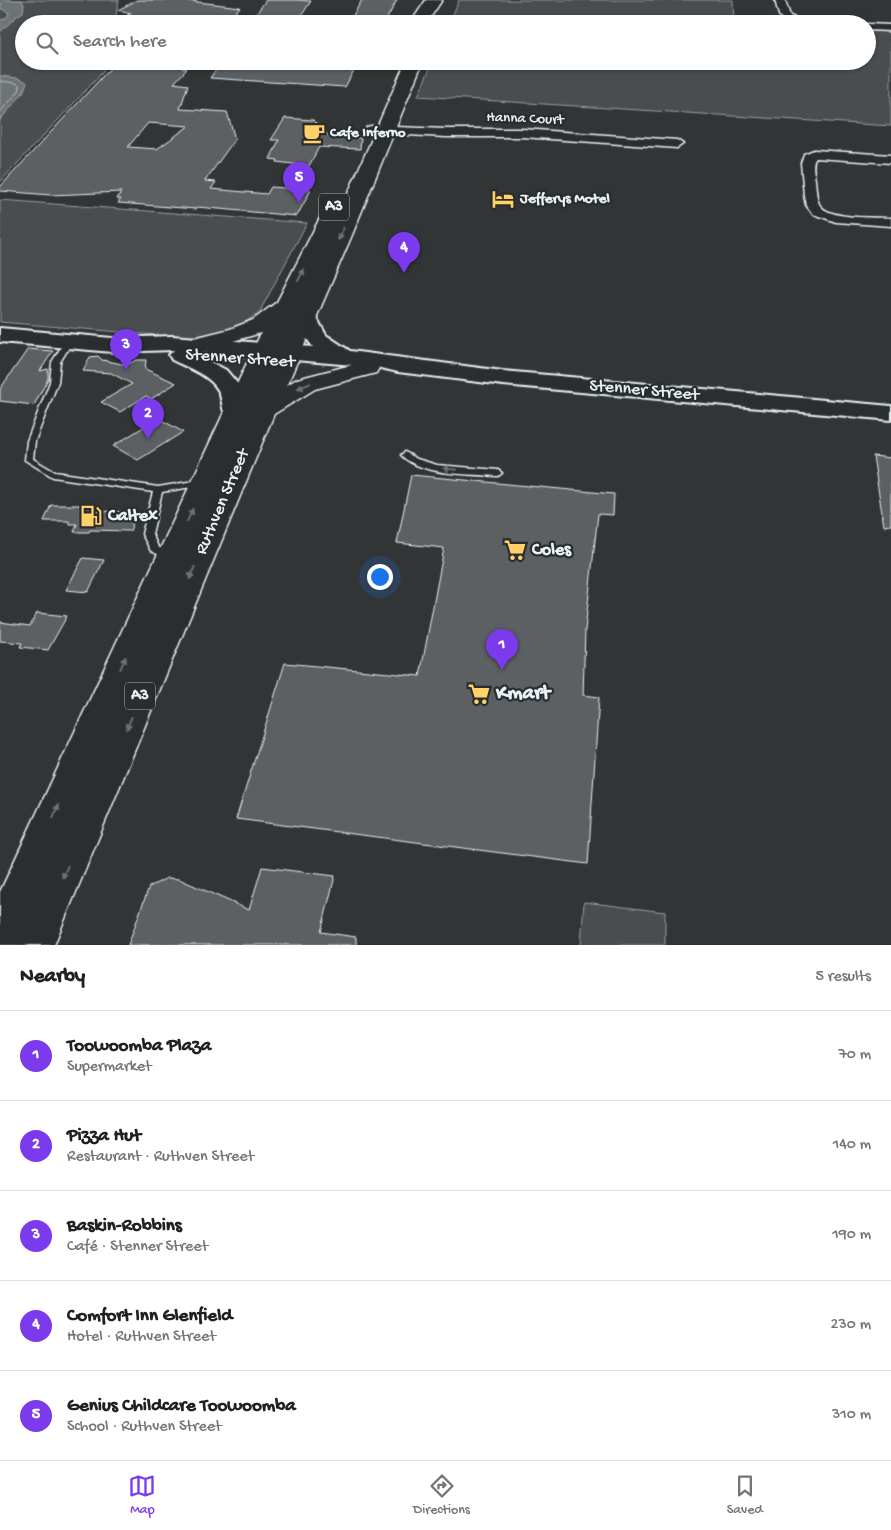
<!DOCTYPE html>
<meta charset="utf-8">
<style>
body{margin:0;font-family:"Gochi Hand",sans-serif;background:#f6f6f6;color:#202124}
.you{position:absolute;left:379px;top:576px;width:18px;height:18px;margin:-12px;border:4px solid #fff;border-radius:50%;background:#1a73e8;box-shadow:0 0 0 8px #1a73e833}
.badge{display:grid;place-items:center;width:32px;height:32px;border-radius:50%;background:#7c3aed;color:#fff;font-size:16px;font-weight:700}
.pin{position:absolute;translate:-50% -41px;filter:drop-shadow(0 1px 2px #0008)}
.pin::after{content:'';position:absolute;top:26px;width:18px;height:15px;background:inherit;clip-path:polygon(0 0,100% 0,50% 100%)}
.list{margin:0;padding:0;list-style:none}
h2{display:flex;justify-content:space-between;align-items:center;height:65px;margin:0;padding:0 20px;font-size:21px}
h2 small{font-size:16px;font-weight:400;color:#757577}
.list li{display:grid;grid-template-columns:32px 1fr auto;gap:15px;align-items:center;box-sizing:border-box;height:90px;padding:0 20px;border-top:1px solid #e0e0e0}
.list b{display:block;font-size:19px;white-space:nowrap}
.list p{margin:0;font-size:16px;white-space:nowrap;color:#757577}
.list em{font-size:16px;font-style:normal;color:#757577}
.icon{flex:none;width:28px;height:28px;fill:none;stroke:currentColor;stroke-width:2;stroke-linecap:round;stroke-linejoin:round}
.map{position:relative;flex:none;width:891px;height:945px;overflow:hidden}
.search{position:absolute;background:#fff;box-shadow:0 1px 4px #0004;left:15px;right:15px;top:15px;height:55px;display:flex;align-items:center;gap:12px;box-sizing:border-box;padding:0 18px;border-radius:28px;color:#757577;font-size:19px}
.sheet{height:515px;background:#fff}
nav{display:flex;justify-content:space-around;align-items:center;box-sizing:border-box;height:70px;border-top:1px solid #e0e0e0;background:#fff;font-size:14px;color:#757577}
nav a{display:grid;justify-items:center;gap:2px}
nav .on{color:#7c3aed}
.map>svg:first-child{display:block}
</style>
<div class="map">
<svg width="891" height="945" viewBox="0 0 891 945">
<rect width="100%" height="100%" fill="#323536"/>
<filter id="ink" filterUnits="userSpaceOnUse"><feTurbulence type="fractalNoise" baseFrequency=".02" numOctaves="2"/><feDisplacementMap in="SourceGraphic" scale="10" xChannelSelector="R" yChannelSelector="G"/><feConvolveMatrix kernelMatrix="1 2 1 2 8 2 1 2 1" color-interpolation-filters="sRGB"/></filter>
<g filter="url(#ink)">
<path fill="#494d4f" stroke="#989fa4" d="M0 0H119L114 24H24V61H105L103 72 0 182Z
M459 0H733L734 23 742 24H449Z
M867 31 891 32V126L418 96 433 61H867Z
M0 200 307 223 260 311 246 322 225 331 214 334 181 337 0 322Z
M584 902 665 912V945H581Z"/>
<path fill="#6e7376" stroke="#9fa5aa" d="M3 0H22L24 5 23 12 16 17 0 32V21L7 17 9 13 0 8Z
M0 76 17 78 27 82 23 93 0 120Z"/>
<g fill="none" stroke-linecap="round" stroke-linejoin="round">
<path stroke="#b7bfc4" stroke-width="1" d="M0 81 16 83 20 86 19 91 0 112"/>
</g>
<path fill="#5c6063" stroke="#e8f1f8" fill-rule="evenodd" d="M137 0H181L240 7 225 24H113L131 13 118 10Z
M266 0H296L311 1 296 24H249Z
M362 0H397L384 24H348Z
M140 61H188L182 68 187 69 174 83 188 85 180 109 227 112 235 139 205 181 216 182 211 189 267 194 271 187 311 190 297 216 197 207 196 209 118 203 121 199H117L121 192 51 195 0 191V187L116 62 140 63ZM148 123 189 126 157 149 128 147Z
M222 61H359L345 87 210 78Z
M285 118 313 120 329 136 361 138 360 149 319 147 309 166 277 162 278 160 270 159 279 140H271Z
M28 349 53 351 40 371 48 369V379L34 405 0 401V389Z
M98 356 102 360 127 365 136 360H146L145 369 176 383 151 399 146 396 120 412 101 402 132 384 111 373 83 371 90 357Z
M158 418 183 432 138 460 113 446Z
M873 456 891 458V525L884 526Z
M411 475 614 494 613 515 598 514 585 630 583 695 599 697 588 864 236 819 285 663 420 676 444 548 397 543Z
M51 505H98L95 511 137 512 130 531 90 530 89 532H74L77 524H69V521H44Z
M83 558 104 560 88 592 66 590Z
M37 613 67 616 48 650 20 647 22 643 0 641V622L30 626Z
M262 867 335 876 321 932 356 937V945H128L149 887 167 878 179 879 249 910Z"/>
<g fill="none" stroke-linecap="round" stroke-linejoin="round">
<g stroke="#e8f1f8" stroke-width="3">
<path id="service" d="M66 339H69L73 341 60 362 58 382 35 441 33 459 55 472 158 487 200 480 203 481 204 483 203 485 162 492 152 534 158 547 172 554 174 556 172 558H166L151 551 142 534 153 492 53 477 25 460 27 441 50 382 52 362Z
M405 452 417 459 437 465 498 470 502 473 498 476C470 474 421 476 401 455Z"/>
</g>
<g stroke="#e8f1f8" stroke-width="3">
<path id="minor" d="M775 0H785L790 16 810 24 786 23 779 15Z
M867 24 891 25V31L867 30Z
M371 126 446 129H522L677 140 683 144 677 148 522 137H446L367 133 365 130 367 127Z
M814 150 891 155V163L816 158C811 163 814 173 815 180 816 188 816 197 819 204 827 220 875 217 891 218V226L836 222 813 214 806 205 804 195 801 163 804 154Z"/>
</g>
<g stroke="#e8f1f8" stroke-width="4">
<path id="secondary" d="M305 310 313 311 326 335 350 351 503 371 891 406V420L503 385 398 372 376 367 189 351 226 370 242 389 248 415 244 420 236 422 228 420C221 411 223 399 218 390 210 375 186 367 172 360L169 355 174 350 112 352 0 342V328L112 338 172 336 313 347 304 335 294 316 297 311Z"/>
</g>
<g stroke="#e8f1f8" stroke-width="3">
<path id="trunk" d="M426 0H442L426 24H410Z
M406 61H423L352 235 287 385 297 379 367 361 376 363 379 368 376 373 315 389 274 414 54 945H0V892L261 333 195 352 186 350 183 345 186 340 230 329 253 320 277 302 324 210 331 208 338 210 340 212Z"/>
</g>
<use href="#service" fill="#2a2d2e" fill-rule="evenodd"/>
<use href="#minor" fill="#2a2d2e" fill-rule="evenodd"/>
<use href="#secondary" fill="#2a2d2e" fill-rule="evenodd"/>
<use href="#trunk" fill="#2a2d2e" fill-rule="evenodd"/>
</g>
<defs><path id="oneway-solid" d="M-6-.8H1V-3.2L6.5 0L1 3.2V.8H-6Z" transform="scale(1.25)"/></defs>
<g fill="#6c7275">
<use href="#oneway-solid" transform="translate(341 234) rotate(112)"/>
<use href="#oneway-solid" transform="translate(301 275) rotate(-64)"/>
<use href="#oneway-solid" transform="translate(304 386) rotate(158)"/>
<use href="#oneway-solid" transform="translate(450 469) rotate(-175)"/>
<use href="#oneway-solid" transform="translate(190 515) rotate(-66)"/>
<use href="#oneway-solid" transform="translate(192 573) rotate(113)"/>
<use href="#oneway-solid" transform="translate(123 663) rotate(-66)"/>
<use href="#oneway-solid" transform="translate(129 723) rotate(113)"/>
<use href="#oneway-solid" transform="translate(56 811) rotate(-66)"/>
<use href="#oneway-solid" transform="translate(65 872) rotate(113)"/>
</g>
</g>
<defs>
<g id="cafe-bare" transform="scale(1.725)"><path d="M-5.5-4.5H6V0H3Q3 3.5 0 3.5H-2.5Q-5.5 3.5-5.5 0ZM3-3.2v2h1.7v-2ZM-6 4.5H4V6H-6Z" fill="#ffd166" stroke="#2a2d2e" stroke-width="2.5" paint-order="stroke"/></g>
<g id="hotel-bare" transform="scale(1.725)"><path d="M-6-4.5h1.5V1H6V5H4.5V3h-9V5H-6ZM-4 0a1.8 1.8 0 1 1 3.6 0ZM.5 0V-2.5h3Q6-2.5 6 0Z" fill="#ffd166" stroke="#2a2d2e" stroke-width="2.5" paint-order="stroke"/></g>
<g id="fuel-bare" transform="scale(1.725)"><path d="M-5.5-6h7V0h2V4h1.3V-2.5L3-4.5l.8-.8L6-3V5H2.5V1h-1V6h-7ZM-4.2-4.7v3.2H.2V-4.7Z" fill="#ffd166" stroke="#2a2d2e" stroke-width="2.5" paint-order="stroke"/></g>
<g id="supermarket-bare" transform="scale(1.725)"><path d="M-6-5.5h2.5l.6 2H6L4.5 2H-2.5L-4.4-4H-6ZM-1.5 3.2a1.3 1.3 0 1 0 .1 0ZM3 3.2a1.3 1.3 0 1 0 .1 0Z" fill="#ffd166" stroke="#2a2d2e" stroke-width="2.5" paint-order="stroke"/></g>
</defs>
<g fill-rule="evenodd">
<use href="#cafe-bare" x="314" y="133"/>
<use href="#hotel-bare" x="503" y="199"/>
<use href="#fuel-bare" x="91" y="516"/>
<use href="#supermarket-bare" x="515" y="550"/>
<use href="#supermarket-bare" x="479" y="694"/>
</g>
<g text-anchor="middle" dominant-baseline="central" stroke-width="4.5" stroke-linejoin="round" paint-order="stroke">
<g font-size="15" fill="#e8f1f8" stroke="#2a2d2e">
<text transform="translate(525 119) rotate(2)">Hanna Court</text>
</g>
<g font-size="15" font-weight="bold" fill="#e8f1f8" stroke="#2a2d2e" text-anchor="start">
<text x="330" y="133">Cafe Inferno</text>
<text x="520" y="199">Jefferys Motel</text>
</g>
<g fill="#2a2d2e" stroke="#afb6bb" stroke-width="1">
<rect x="319" y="193.5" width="30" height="27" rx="4"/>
<rect x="125" y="682.5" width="30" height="27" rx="4"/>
</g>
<g font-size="16" font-weight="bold" fill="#e8f1f8">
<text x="334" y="207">A3</text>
<text x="140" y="696">A3</text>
</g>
<g font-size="18" fill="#e8f1f8" stroke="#2a2d2e">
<text transform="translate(240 359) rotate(4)">Stenner Street</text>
<text transform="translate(644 391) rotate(5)">Stenner Street</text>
<text transform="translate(223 502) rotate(-67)">Ruthven Street</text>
</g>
<g font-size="18" font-weight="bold" fill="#e8f1f8" stroke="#2a2d2e" text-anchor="start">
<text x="108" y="516">Caltex</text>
<text x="532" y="550">Coles</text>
</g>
<g font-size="21" font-weight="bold" fill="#e8f1f8" stroke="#2a2d2e" text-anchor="start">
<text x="496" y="694">Kmart</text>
</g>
</g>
</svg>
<div class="you"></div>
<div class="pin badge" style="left:502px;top:670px">1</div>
<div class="pin badge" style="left:148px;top:439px">2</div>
<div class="pin badge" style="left:126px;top:370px">3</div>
<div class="pin badge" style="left:404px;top:273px">4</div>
<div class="pin badge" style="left:299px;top:203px">5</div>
<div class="search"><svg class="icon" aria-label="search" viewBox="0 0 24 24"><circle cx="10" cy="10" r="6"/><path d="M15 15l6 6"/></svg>Search here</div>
</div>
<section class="sheet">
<h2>Nearby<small>5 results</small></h2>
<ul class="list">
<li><span class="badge">1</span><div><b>Toowoomba Plaza</b><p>Supermarket</p></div><em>70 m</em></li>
<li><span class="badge">2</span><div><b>Pizza Hut</b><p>Restaurant · Ruthven Street</p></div><em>140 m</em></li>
<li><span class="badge">3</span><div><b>Baskin-Robbins</b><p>Café · Stenner Street</p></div><em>190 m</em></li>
<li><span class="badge">4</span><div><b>Comfort Inn Glenfield</b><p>Hotel · Ruthven Street</p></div><em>230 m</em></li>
<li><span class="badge">5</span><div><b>Genius Childcare Toowoomba</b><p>School · Ruthven Street</p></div><em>310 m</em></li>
</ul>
</section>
<nav>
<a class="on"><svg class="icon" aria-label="map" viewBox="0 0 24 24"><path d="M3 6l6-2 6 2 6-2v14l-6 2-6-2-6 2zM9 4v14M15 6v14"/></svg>Map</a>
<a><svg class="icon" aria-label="directions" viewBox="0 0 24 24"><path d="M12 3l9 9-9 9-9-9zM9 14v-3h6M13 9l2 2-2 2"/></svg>Directions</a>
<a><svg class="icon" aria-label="saved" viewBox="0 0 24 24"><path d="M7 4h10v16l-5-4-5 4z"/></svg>Saved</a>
</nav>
